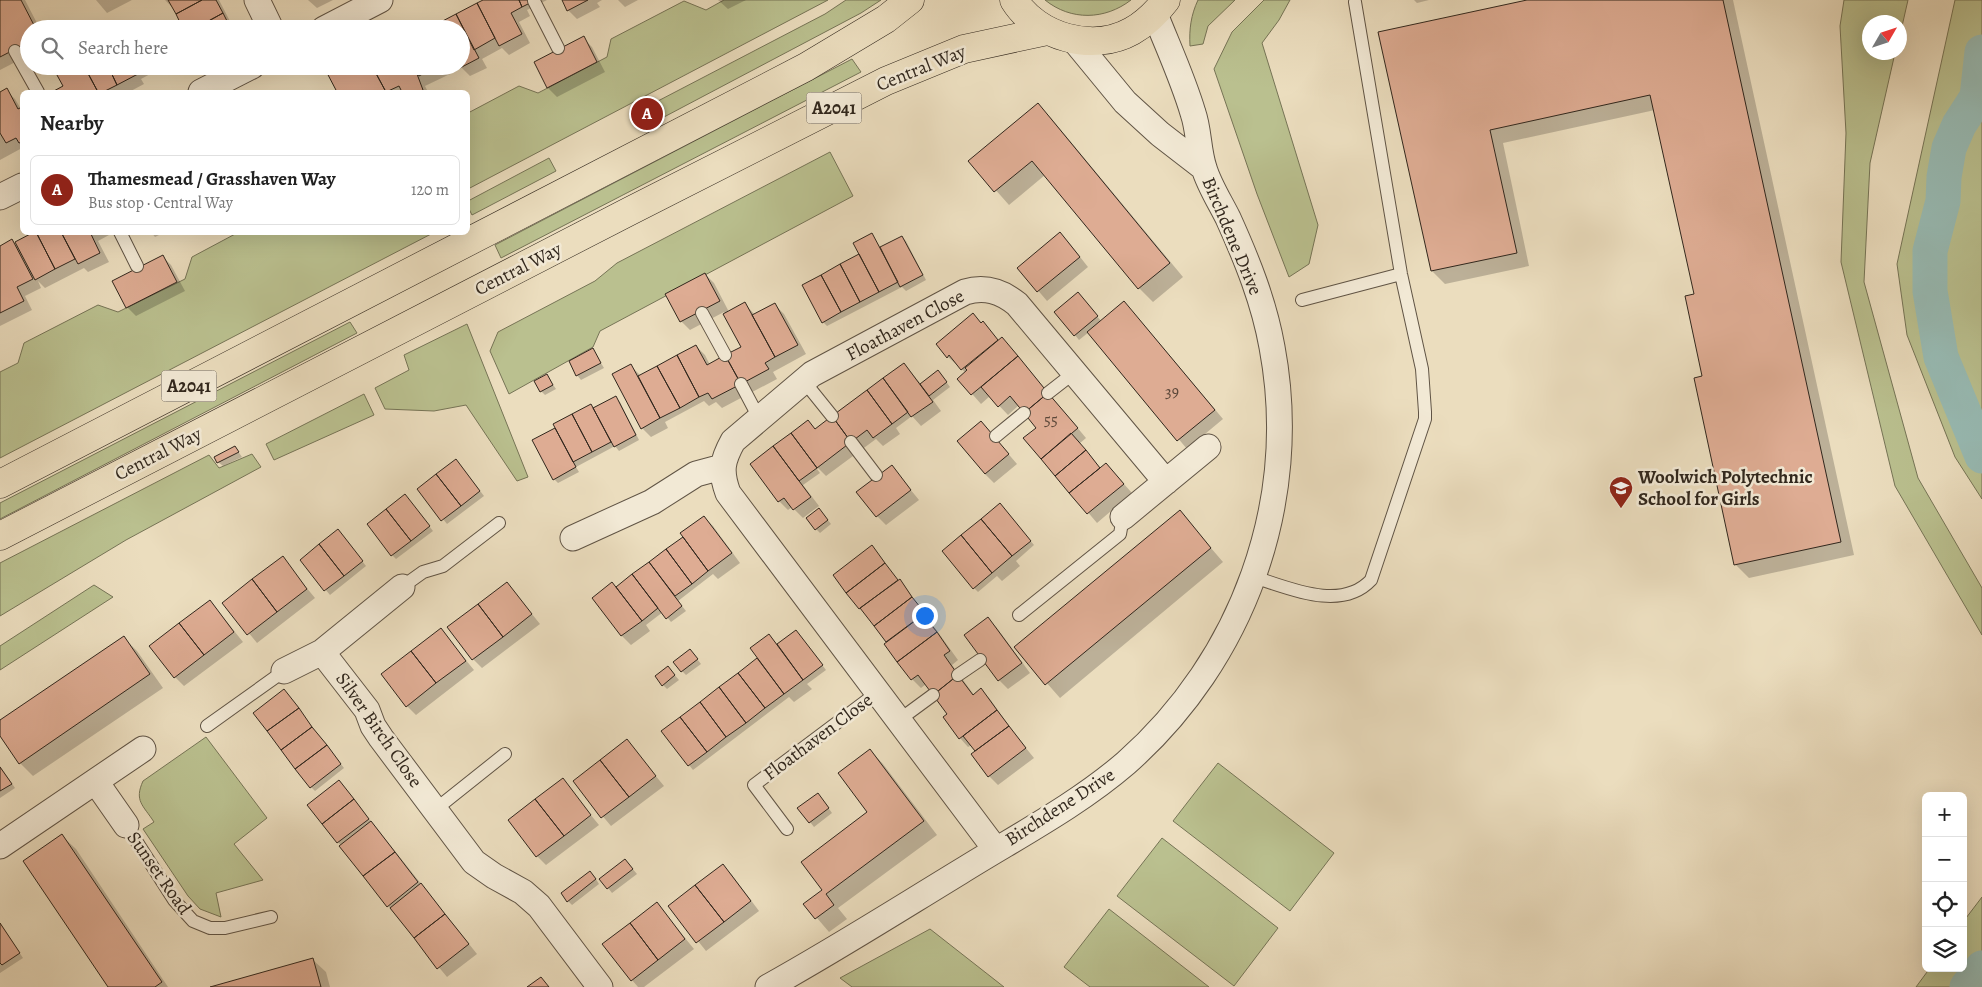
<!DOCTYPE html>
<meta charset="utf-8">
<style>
body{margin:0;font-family:Alegreya,serif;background:#f6f6f6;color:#222}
.controls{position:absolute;right:15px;bottom:15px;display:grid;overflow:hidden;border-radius:8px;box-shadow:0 5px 20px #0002}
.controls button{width:45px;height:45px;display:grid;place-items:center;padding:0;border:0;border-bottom:1px solid #e0e0e0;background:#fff;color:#222;font:25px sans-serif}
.compass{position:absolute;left:1862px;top:15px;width:45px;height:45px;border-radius:50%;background:#fff;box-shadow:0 5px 20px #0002;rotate:51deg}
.you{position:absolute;left:924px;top:615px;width:18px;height:18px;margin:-12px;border:4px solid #fff;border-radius:50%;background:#1a73e8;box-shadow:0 0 0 8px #1a73e833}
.badge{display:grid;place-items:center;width:32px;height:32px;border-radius:50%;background:#8f2418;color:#fff;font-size:16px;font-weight:700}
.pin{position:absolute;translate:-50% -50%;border:2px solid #fff;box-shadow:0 1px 5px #0006}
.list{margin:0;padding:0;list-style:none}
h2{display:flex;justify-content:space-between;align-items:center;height:65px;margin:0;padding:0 20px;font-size:21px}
h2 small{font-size:16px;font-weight:400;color:#767676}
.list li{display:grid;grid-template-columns:32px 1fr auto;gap:15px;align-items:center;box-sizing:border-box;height:70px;margin:0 10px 10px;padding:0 10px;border:1px solid #e0e0e0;border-radius:8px}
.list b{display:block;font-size:19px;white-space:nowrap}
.list p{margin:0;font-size:16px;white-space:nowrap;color:#767676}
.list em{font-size:16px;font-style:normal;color:#767676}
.icon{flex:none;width:28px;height:28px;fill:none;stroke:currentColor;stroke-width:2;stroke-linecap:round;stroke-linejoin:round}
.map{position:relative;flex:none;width:1982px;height:987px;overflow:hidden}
.search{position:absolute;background:#fff;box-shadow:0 5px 20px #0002;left:20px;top:20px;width:450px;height:55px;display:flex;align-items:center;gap:12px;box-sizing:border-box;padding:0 18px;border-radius:28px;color:#767676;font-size:19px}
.panel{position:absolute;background:#fff;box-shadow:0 5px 20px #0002;left:20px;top:90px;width:450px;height:145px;border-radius:8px}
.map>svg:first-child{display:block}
</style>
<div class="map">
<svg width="1982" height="987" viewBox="0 0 1982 987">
<rect width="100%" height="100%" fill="#ebddbe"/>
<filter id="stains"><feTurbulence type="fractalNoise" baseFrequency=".004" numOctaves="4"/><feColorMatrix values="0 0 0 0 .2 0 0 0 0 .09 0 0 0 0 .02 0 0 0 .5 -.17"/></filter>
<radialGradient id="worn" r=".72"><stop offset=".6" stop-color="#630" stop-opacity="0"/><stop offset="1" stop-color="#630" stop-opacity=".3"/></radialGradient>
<path fill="#bac08f" stroke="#767456" d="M724 0H828L468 189V113L519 86 538 93 607 57 611 39 684 1 706 10Z
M846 0H881L861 13 664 117 656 102 825 14Z
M1045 0H1131C1105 20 1071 21 1045 0Z
M1198 0H1235L1208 26 1203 44 1190 46C1189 29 1191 15 1198 0Z
M1264 0H1290L1279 20 1262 43 1318 225 1309 264 1289 277 1257 194 1214 69 1232 32Z
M1844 0H1908L1900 35V22H1870V52L1895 53 1870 163 1864 282 1918 478 1982 588V635L1895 486 1841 262 1846 133 1840 26Z
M1955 0H1982V499L1955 457 1907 335 1897 264Z
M852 59 861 72 501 258 495 245Z
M830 152 853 196 600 331 593 347 509 394 490 351 498 332 595 281 617 263Z
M549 158 556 171 472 215 468 207V201Z
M237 233H433L0 458V372L18 363 24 343 98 305 118 312 185 279 192 257Z
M350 322 357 333 0 519V503Z
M467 324 528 477 517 481 466 405 434 411 385 409 375 388 409 370 404 355Z
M364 394 374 415 274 460 266 444Z
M252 454 261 467 126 540 0 616V563L209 455 219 468Z
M94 585 113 597 0 670V646Z
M206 737 267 818 234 844 263 880 216 893 221 917 200 909 188 896 143 829 154 822C143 805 134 801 143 781Z
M1218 763 1334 853 1290 911 1173 821Z
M1162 838 1278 928 1234 986 1117 896Z
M1982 897V987H1916L1930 968H1963V922Z
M1109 909 1209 987H1090L1064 967Z
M930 929 1004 987H852L840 978Z"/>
<path fill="#0003" d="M0 0H25L40 29H29V55L0 70Z
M96 0H132L107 13Z
M165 0H219L234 29H185L172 5 171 6Z
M308 0H333L317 8Z
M485 0H547L527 10 530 16 519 22 530 43 509 55 502 48 482 59 487 68 470 76 460 66Z
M563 0H602L597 3 600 7 577 19 568 10Z
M618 0H638L625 7Z
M718 0H746L728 9Z
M1414 0H1429L1417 3Z
M1533 0H1733L1854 555 1749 578 1735 564 1704 377 1695 295 1655 110 1503 143 1529 266 1445 284 1432 271Z
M583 38 592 47 605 72 557 97 548 88 535 63Z
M54 66H148L152 73 141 79 144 84 129 92H52L64 86Z
M338 66H361L364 71 373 66H446L450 74 425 86 428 92H339L328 72Z
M6 90 15 99 21 109 22 108V148L0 160V93Z
M1038 105 1051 118 1183 277 1153 302 1139 288 1045 175 1009 205 970 161Z
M654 108 661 118 642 128 637 123Z
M37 232H107L109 235 98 241 109 262 88 272 84 268 45 288 38 281 41 288 25 296 32 310 0 326V247L12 241 19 248Z
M151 232H165L155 237Z
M871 235 881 248 902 237 906 241 926 280 906 291 902 287 827 326 823 322Z
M1069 243 1088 267 1047 301 1019 268Z
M162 256 171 265 185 291 136 316 127 307Z
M705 274 714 283 729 312 745 304 755 315 775 305 784 314 806 354 773 372 777 379 722 408 716 402 709 406 704 401 665 422 668 428 651 437 642 428 631 366 641 376 696 346 705 355 710 365 742 348 724 312 690 330 681 321Z
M1082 298 1101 321 1133 312 1223 419 1187 449 1089 332 1079 340 1056 312Z
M973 315 999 341 1011 348 1086 438 1079 444 1100 469 1106 464 1132 493 1097 523 1025 438 1038 428 1019 405 1008 415 990 396 981 404 959 379 966 373 948 357Z
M593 350 604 368 581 380 577 375Z
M904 364 921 384 942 376 950 387 933 400 941 411 921 426 912 416 896 428 900 434 883 446 876 439 826 476 818 468 817 469 820 473 803 485 819 506 803 518 792 507 788 510 779 501 808 422 816 430Z
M547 376 556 389 545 395 541 391Z
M615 398 620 402 639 440 619 451 615 446 576 467 579 472 558 483 554 479 534 441 557 429 591 406 594 409Z
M981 422 1017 464 994 483 985 474Z
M235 447 242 457 223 466 218 462Z
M460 465 484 496 447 524 419 489Z
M892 467 919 500 886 525 877 516Z
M409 500 433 531 396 559 392 555Z
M1004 509 1034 545 1016 561 1020 566 1002 581 997 576 978 592 974 588Z
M1180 512 1223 562 1060 698 1016 648Z
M823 514 831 524 820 533 816 529Z
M704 517 713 526 740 563 718 579 713 574 678 601 686 611 671 622 663 612 646 625 650 631 631 645 622 636 594 598 616 588 684 537Z
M342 535 366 566 330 595 301 560Z
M876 551 898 581 904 585 958 660 952 665 974 695 981 690 990 699 1013 732 1034 758 998 785 989 776 977 751 972 745 968 747 960 738 948 714 926 684 921 688 912 679 888 642 835 575Z
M282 558 315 598 257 643 224 603Z
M507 583 540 624 482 668 473 659Z
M210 601 243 642 184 686 175 677Z
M988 619 997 628 1030 673 1008 689 999 680Z
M441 630 474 670 416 715 407 706Z
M796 631 826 670 807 684 812 689 794 702 789 697 693 770 689 765 762 663 769 635 778 645Z
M124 638 137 651 163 688 33 776 20 763 0 734V722Z
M694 655 701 664 686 675 682 671Z
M672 672 679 680 667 689 663 685Z
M288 695 344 768 315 791 311 787Z
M627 741 664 786 611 826 574 782Z
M870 750 883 764 937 835 838 908 847 919 829 932 805 904 824 890 869 812Z
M0 766 15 788 0 798Z
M562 780 599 825 546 865 537 856Z
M343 786 477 954 447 977 388 906 309 805Z
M822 799 832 813 814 827 810 822Z
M62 836 76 849 168 987H110Z
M625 860 637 874 612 893 601 879Z
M723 866 732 875 759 911 706 951 670 906Z
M594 876 599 884 572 905 568 901Z
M657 904 694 949 644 987H638L632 980Z
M0 923 23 958 0 973Z
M312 959 326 972 330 987H214Z"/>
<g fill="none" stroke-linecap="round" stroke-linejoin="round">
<path stroke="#98bbb4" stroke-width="35" d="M1982 52 1977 97 1959 125 1949 148 1944 177 1943 201 1930 251V291L1941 357 1982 456
M1967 987 1982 968"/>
</g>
<path fill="#deac93" stroke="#31271d" d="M0 0H21L36 29H29V42L0 57Z
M168 0H202L176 14Z
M202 0H216L223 13 194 29H183L176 14Z
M483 0H519L522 7 511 13 522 34 499 46 477 3Z
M519 0H534V1L522 7Z
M562 0H588L567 11Z
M1527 0H1723L1841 542 1734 565 1694 378 1702 376 1685 296 1694 294 1650 95 1490 130 1517 253 1431 271 1378 32Z
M477 3 495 38 474 50 456 14Z
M223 13 231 29H194Z
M456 14 479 58 460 68 461 29H436L435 25Z
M584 36 597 62 547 88 534 62Z
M52 66H84L98 92H52L63 86Z
M84 66H108L117 85 103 92H98Z
M108 66H131L136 75 117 85Z
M131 66H148L149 69 136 75Z
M335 66H358L361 71 372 66 386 92H337L326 71Z
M372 66H414L423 90 419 92H402L399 86 386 92Z
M414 66H437L419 76Z
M7 88 18 109 22 107V142L19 143 16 138 6 143 0 133V92Z
M1038 103 1170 263 1138 289 1032 161 994 192 968 161Z
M654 107 658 113 636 124 633 118Z
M34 232H36L55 269 35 280 15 242Z
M36 232H61L75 259 55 269Z
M61 232H90L100 253 78 264Z
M1060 232 1080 257 1037 292 1017 268Z
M872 233 898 282 879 292 853 243Z
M902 236 923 275 900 287 880 247Z
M12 239 33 279 17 287 24 301 0 313V246Z
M859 254 879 292 860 302 840 264Z
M163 255 177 282 126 308 112 281Z
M840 264 860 302 841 312 821 275Z
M705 273 720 301 680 322 665 294Z
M821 275 841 312 822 323 802 285Z
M1078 292 1098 316 1074 336 1054 312Z
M1124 301 1215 410 1177 441 1087 332Z
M745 302 775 357 765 363 769 369 741 384 725 355 741 347 723 314Z
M775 303 798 345 775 357 752 315Z
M973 313 981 323 983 321 998 340 961 370 949 355 947 358 936 344Z
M1002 337 1018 356 971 395 957 379 967 370 965 368Z
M696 345 707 365 725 355 741 384 712 399 708 393 699 397 677 355Z
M593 348 601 363 576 376 569 361Z
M677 355 699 397 680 408 657 366Z
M1018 356 1048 393 1024 413 1010 396 998 407 981 387Z
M904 363 933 402 911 417 883 378Z
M631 364 660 418 641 429 612 374Z
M657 366 680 408 660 418 638 376Z
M938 370 947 382 929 396 920 384Z
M547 374 553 385 540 392 534 381Z
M883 378 908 412 892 424 867 390Z
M867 390 892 424 873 438 867 430 851 442 832 416Z
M1048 393 1078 428 1041 459 1023 438 1036 428 1024 413Z
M616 396 636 435 614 447 593 408Z
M591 404 611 442 592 452 572 414Z
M572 414 592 452 573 462 553 424Z
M832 416 851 442 817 468 791 433 808 420 815 429Z
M981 421 1009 454 985 474 957 441Z
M555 428 576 467 553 480 532 440Z
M791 433 817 468 799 481 773 446Z
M1071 433 1086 450 1055 476 1041 459Z
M235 446 239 452 217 463 214 457Z
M773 446 811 497 793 510 784 498 778 502 750 464Z
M1086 450 1100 468 1069 493 1055 476Z
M456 459 480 491 461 506 436 474Z
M1106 463 1124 484 1087 514 1069 493Z
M892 465 911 490 876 517 856 492Z
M436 474 461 506 441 521 417 489Z
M405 494 430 526 411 541 386 509Z
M1000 503 1031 541 1012 556 981 519Z
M819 508 828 520 815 530 806 518Z
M386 509 411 541 391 556 367 524Z
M1180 510 1211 548 1045 685 1014 647Z
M704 516 732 553 708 571 680 533Z
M981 519 1012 556 992 573 961 535Z
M338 529 363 561 344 576 319 544Z
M961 535 992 573 973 589 942 551Z
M683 537 708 571 692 584 666 549Z
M319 544 344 576 324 591 300 560Z
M872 545 885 563 846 593 833 575Z
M666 549 692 584 675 596 649 562Z
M283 556 307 589 277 612 252 579Z
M649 562 682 606 666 619 632 574Z
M885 563 898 580 859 609 846 593Z
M632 574 658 608 642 621 616 587Z
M252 579 277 612 247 635 222 603Z
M900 579 912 597 874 626 860 608Z
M507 582 532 614 503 637 478 604Z
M612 582 642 621 621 636 592 598Z
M912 597 925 613 886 642 874 626Z
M210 600 234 632 204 655 179 623Z
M478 604 503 637 472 660 447 627Z
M923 615 937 632 897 662 884 644Z
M988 617 1022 663 998 681 964 635Z
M179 623 204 655 174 678 149 646Z
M441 628 466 661 436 683 411 651Z
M796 630 823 665 803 680 777 644Z
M937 632 950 651 944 655 958 675 933 695 918 675 911 680 897 662Z
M769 634 803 680 784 694 750 648Z
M124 636 150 674 19 764 0 736V720Z
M690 649 698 659 681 672 673 662Z
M411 651 436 683 406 707 381 674Z
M757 658 784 694 765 708 738 673Z
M668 666 675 675 662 686 655 676Z
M738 673 765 708 746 723 719 687Z
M958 675 973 695 981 688 997 710 959 739 943 717 947 714 933 695Z
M719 687 746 723 726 737 700 702Z
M284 689 299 708 267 731 253 713Z
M700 702 726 737 707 752 680 717Z
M299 708 312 727 281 750 267 731Z
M997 710 1009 726 975 751 963 736Z
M680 717 707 752 688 766 661 731Z
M1009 726 1026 748 988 777 971 754Z
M312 727 327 745 295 769 281 750Z
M627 739 656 776 629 797 600 760Z
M327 745 341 764 310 788 295 769Z
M870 749 924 821 826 894 834 905 815 919 803 904 822 890 801 862 867 812 838 773Z
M600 760 629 797 601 818 573 781Z
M0 767 12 784 0 791Z
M563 778 591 815 564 836 535 799Z
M339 780 354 799 322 824 307 805Z
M818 793 829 808 809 823 797 808Z
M354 799 369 819 337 843 322 824Z
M535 799 564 836 536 857 508 820Z
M371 821 395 852 363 876 339 846Z
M62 834 162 982 155 987H108L23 861Z
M395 852 418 882 387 907 363 876Z
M625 859 633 869 607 889 599 879Z
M723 864 751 901 724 922 695 885Z
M590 871 596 879 567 902 561 893Z
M421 883 445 914 414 938 390 908Z
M695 885 724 922 696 943 668 906Z
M657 902 685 939 658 960 630 923Z
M445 914 469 944 437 969 414 938Z
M0 923 20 953 2 965 0 963Z
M630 923 658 960 631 981 602 944Z
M313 958 321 987H210Z
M541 977 549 987H527Z"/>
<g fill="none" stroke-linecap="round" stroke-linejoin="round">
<g stroke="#605445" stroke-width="14">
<path id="service" d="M534 1 558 48
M15 51 38 92
M120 232 137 266
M1302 300 1401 274
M702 313 725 355
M803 380 832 416
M741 384 759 418
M1048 393 1075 372
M996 436 1024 413
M851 442 876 475
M1254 577C1289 588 1341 612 1371 580L1425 419V412L1422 369 1401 274 1355 2
M402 587 423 572 443 566 499 523
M1019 615 1120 534 1123 517
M958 675 980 660
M899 720 933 695
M207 726 284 671
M436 809 505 754
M126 825 174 900 193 921 210 928H225L271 917
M787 829 754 785 878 692"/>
</g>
<g stroke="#605445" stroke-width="27">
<path id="minor" d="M257 0 271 29
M324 29 380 0
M1074 40 1125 102 1160 134 1204 168
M201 92 252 66
M0 197 22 186
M1123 517 1208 447
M573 538 652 502 696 474 722 467
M322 652 402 587
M284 671 322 652 367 710 373 726 381 738 474 862 494 876 523 892 539 906 600 987
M96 782 126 825
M0 846 143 749
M996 850 728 493C720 471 722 461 733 441L812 374 965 292C985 286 1001 291 1017 304L1166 482
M768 987C833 951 896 911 960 872 1016 837 1076 806 1126 763 1243 660 1301 502 1272 347 1264 302 1247 260 1228 218 1220 202 1209 185 1204 168 1198 150 1199 130 1193 113 1183 79 1168 47 1155 14"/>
</g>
<g stroke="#31271d" stroke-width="29">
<path id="primary" d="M1014 0C1037 37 1093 53 1132 31 1146 23 1157 12 1166 0
M0 484 806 67 886 19 910 0
M0 536 630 211 886 81 964 49 1047 31"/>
</g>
<use href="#service" stroke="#f2e9d5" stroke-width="12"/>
<use href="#minor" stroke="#f2e9d5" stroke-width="25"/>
<use href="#primary" stroke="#ebddbe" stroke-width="28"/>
</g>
<defs>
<g id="school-pin" transform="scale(1.25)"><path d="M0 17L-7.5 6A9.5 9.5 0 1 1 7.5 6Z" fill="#8f2418" stroke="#f2e9d5"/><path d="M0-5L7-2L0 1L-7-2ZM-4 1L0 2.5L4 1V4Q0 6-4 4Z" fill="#fff"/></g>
</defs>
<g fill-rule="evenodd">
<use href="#school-pin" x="1621" y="488"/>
</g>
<g text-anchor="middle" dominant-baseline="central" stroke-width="5" stroke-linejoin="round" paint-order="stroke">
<g font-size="16" fill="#5c483a">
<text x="1172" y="392">39</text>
<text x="1051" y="420">55</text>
</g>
<g fill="#f2e9d5" stroke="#6b6154" stroke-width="1">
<rect x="806.5" y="92.5" width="55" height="31" rx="4"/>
<rect x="161.5" y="370.5" width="55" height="31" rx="4"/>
</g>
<g font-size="18" font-weight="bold" fill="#31271d">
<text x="834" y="108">A2041</text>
<text x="189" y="386">A2041</text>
</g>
<g font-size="19" fill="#31271d" stroke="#f2e9d5">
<text transform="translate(921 68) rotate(-22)">Central Way</text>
<text transform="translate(1232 236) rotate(67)">Birchdene Drive</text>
<text transform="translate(518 269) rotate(-27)">Central Way</text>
<text transform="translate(905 325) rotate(-28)">Floathaven Close</text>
<text transform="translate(158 454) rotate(-27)">Central Way</text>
<text transform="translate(379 730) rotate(55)">Silver Birch Close</text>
<text transform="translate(818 737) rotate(-37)">Floathaven Close</text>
<text transform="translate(1060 807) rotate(-33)">Birchdene Drive</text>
<text transform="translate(159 873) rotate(55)">Sunset Road</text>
</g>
<g font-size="19" font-weight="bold" fill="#31271d" stroke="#f2e9d5" text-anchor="start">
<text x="1638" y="477">Woolwich Polytechnic<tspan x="1638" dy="22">School for Girls</tspan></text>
</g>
</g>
<rect width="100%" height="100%" filter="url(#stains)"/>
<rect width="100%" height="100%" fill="url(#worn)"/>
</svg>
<div class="controls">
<button>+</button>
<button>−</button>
<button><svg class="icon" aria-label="locate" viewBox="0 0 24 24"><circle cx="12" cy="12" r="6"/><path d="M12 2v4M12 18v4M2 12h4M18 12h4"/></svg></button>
<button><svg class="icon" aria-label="layers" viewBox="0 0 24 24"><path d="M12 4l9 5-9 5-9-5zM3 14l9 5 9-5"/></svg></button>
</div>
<svg class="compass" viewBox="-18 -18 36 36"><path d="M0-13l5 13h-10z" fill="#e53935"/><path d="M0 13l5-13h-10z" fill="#767676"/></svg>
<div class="you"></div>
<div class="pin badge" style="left:647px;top:114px">A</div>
<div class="search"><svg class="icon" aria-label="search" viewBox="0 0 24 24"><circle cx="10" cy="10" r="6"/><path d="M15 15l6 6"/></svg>Search here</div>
<section class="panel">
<h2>Nearby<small></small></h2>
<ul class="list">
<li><span class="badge">A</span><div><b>Thamesmead / Grasshaven Way</b><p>Bus stop · Central Way</p></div><em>120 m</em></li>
</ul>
</section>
</div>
